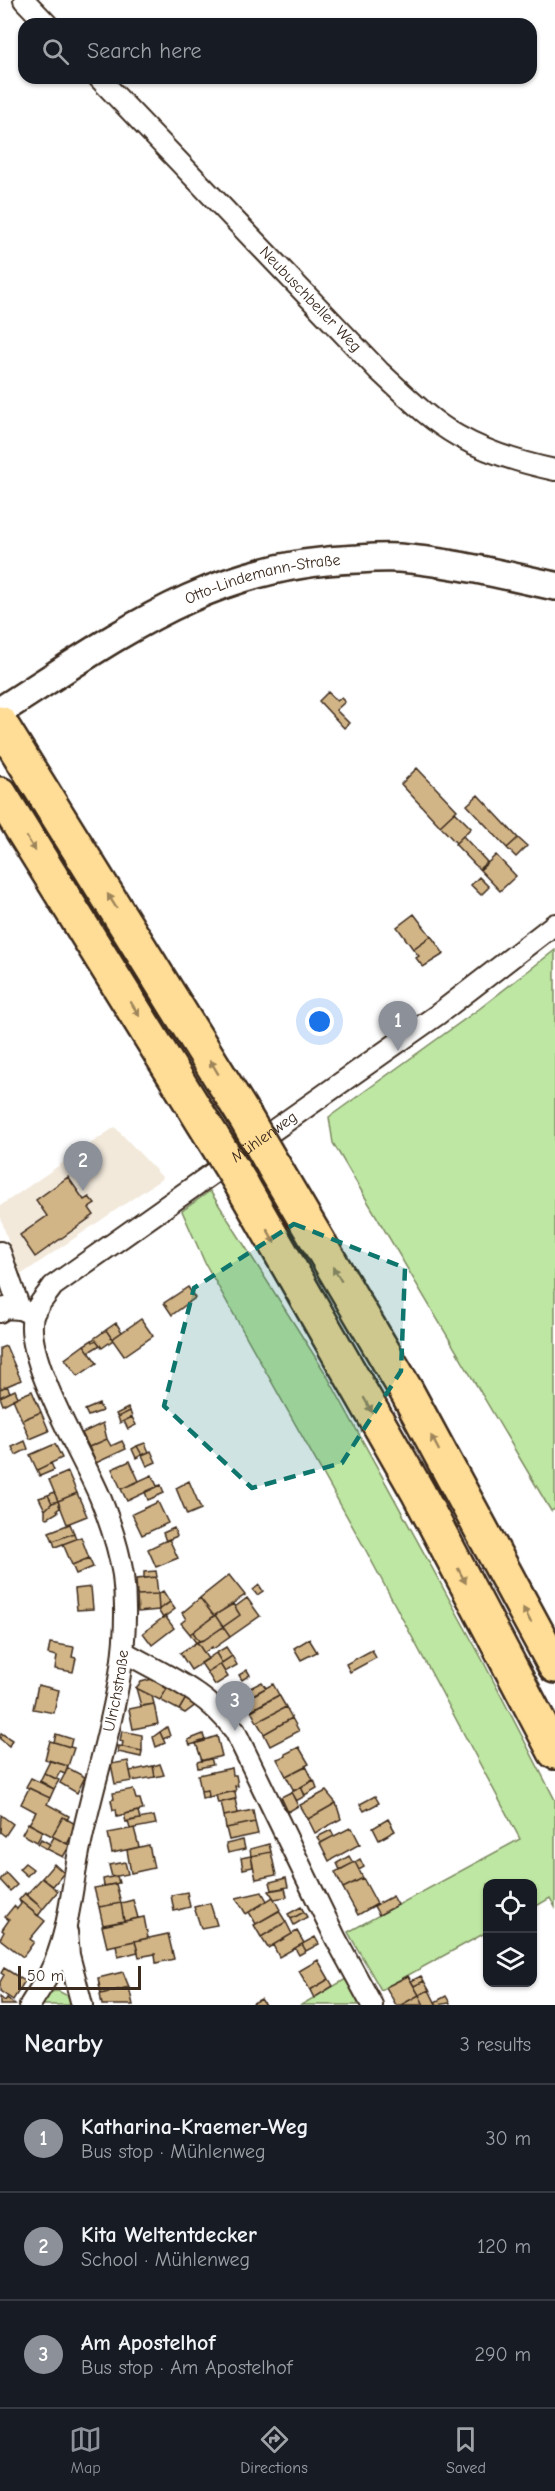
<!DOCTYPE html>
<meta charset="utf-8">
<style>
body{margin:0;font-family:"Comic Neue",sans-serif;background:#242831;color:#f1f3f6}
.controls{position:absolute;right:18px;bottom:18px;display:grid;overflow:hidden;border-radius:12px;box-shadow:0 2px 4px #0004}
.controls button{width:54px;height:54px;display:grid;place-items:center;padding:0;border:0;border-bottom:2px solid #363941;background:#171b24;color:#f1f3f6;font:30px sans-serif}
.scale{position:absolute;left:18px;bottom:15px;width:123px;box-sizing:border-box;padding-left:6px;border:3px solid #3b2a1e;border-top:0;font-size:16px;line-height:21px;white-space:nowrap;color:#3b2a1e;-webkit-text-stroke:4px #fff;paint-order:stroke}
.you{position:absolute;left:320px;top:1022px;width:21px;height:21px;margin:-15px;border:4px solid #fff;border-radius:50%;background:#1a73e8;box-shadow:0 0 0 9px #1a73e833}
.badge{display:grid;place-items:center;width:39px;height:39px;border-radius:50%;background:#8c9099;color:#fff;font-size:20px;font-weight:700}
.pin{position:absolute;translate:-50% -50px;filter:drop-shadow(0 2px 3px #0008)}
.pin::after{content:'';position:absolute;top:32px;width:21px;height:18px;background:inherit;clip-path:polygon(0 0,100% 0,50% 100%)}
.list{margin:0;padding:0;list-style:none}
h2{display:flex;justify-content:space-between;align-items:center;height:78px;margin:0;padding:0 24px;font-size:26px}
h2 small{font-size:20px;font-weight:400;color:#9ea1a6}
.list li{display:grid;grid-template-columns:39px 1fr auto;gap:18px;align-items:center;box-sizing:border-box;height:108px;padding:0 24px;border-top:2px solid #363941}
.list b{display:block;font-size:22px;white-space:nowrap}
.list p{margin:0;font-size:20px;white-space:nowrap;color:#9ea1a6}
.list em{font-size:20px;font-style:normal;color:#9ea1a6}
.icon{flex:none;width:33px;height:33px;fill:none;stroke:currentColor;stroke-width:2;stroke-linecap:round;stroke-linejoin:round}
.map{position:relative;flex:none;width:555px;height:2005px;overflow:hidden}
.search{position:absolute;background:#171b24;box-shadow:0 2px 4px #0004;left:18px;right:18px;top:18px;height:66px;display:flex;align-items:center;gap:15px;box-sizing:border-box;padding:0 21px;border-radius:18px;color:#9ea1a6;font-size:22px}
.sheet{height:402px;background:#171b24}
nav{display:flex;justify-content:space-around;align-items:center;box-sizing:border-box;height:84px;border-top:2px solid #363941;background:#171b24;font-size:16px;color:#9ea1a6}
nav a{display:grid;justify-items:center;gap:3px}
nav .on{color:#8c9099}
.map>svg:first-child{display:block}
</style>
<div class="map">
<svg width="555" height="2005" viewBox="0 0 555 2005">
<rect width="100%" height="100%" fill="#fff"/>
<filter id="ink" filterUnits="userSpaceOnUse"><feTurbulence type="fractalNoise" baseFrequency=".0167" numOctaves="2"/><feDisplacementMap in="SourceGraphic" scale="12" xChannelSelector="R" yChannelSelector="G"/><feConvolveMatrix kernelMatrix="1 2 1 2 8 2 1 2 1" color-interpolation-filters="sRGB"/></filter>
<g filter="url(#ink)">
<path fill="#f2e9db" d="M115 1127 163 1178 19 1276 0 1215V1206Z"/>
<path fill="#bee7a3" stroke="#7c8860" stroke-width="1.5" d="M555 950V1509L551 1511 333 1143 329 1117 479 1009Z
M210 1191 326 1374 482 1659 555 1800V1907L550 1898 533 1908 532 1884H488L487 1932 381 1990 348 1932 520 1839 363 1545 205 1263 182 1211Z
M346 1979 361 2005H301Z
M58 1991 68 1996 73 2005H38L49 1992Z"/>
<path fill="#d2b587" stroke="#3b2a1e" stroke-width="1.5" d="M328 692 337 701 341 698 345 702 336 710 349 723 344 728 319 701Z
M417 768 457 810 440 826 401 784Z
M478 795 518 838 507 848 467 805Z
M455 812 471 828 456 843 440 826Z
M463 836 487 862 479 869 455 844Z
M518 838 527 846 516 857 507 848Z
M496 855 516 876 500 891 480 870Z
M479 877 489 887 481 895 471 885Z
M414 914 431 936 413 949 397 927Z
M431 936 444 954 423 967 416 958 419 956 413 949Z
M68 1177 84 1200 89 1197 95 1204 89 1208 94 1215 35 1257 20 1235 47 1216 36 1200Z
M188 1287 195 1298 172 1315 164 1303Z
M141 1319 153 1336 124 1356 112 1339Z
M116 1323 122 1332 112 1339 106 1330Z
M106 1330 113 1340 102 1348 96 1340 93 1342 92 1340Z
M92 1340 93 1342 96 1340 100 1345 89 1352 84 1345Z
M84 1345 97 1363 78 1376 65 1359Z
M6 1346 21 1380 0 1389V1348Z
M7 1386 10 1392 0 1397V1389Z
M15 1390 18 1397 3 1405 0 1397Z
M32 1391 41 1412 22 1420 13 1399Z
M99 1404 102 1411 88 1416 85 1410Z
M128 1408 130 1411 118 1417 116 1414Z
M130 1411 132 1417 120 1423 118 1417Z
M41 1412 49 1431 30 1439 22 1420Z
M132 1417 136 1425 128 1429 124 1421Z
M103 1423 107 1439 89 1447 82 1433Z
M107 1439 111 1446 122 1441 126 1449 96 1463 89 1447Z
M25 1441 28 1449 16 1455 12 1447Z
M145 1443 149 1452 142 1455 137 1446Z
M55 1444 62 1458 37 1470 30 1455Z
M137 1446 142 1455 136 1458 132 1449Z
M151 1451 156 1462 147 1466 142 1455Z
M130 1461 139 1481 121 1489 112 1469Z
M51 1463 54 1470 40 1476 37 1470Z
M68 1472 77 1493 58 1501 49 1480Z
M152 1475 157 1486 161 1485 127 1501 121 1489Z
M189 1481 201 1509 187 1515 176 1488Z
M161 1485 164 1493 148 1500 145 1492Z
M54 1492 58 1501 52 1503 48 1495Z
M77 1493 87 1516 67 1524 58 1501Z
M48 1495 52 1503 45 1510 39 1498Z
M58 1501 60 1508 57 1510 58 1512 48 1518 45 1517V1510L52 1503Z
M158 1502 168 1523 142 1535 132 1514Z
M70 1524 74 1533 53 1541 49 1532Z
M174 1528 177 1536 166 1541 163 1533Z
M74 1533 76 1539 55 1547 53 1541Z
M81 1537 89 1558 72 1565 63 1544Z
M169 1539 178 1558 156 1567 148 1549Z
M89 1558 93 1567 76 1574 72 1565Z
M156 1571 157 1577 144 1578V1572Z
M229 1575 245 1595 214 1616 200 1598Z
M156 1577 158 1594 137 1595 136 1579Z
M259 1585 263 1591 257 1595 253 1590Z
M91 1587 93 1609 77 1610 75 1589Z
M163 1591 170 1602 159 1610 158 1594Z
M158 1594 159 1610 138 1612 137 1595Z
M200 1598 214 1616 190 1634 181 1623 186 1619 182 1613Z
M247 1598 260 1616 230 1637 223 1627 240 1615 235 1607Z
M170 1602 175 1609 163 1618 158 1610Z
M233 1604 240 1615 223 1627 215 1615Z
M215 1615 223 1627 204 1640 199 1641 193 1632Z
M165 1616 174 1628 152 1645 143 1633Z
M223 1627 230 1637 213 1649 212 1647 204 1653 197 1642 204 1640Z
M193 1632 199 1641 196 1643 190 1634Z
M309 1639 317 1652 301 1660 294 1648Z
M197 1642 208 1659 191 1670 180 1653Z
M50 1643 74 1647 72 1657 76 1658 73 1672 55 1669 57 1656 48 1654Z
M226 1647 232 1656 222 1663 216 1653Z
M372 1650 376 1658 350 1672 346 1664Z
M216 1653 222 1663 207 1672 201 1663Z
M232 1656 237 1665 225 1672 220 1664Z
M220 1664 228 1677 215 1685 207 1672Z
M247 1670 250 1675 242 1680 239 1675Z
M152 1679 167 1689 160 1700 136 1688 141 1682Z
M262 1682 266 1688 252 1696 248 1689Z
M273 1684 279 1695 251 1710 245 1699Z
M38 1685 59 1690 54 1713 33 1709Z
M168 1687 186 1698 179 1710 160 1700Z
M136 1688 152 1696 154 1704 141 1706Z
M279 1695 286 1707 257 1722 251 1711Z
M186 1698 197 1704 185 1713 179 1710Z
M154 1704 158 1724 133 1729 129 1709Z
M286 1707 292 1718 264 1734 257 1722Z
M292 1718 299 1731 270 1746 264 1734Z
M167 1727 170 1736 163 1739 160 1732Z
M122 1731 142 1735V1751L122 1747 123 1742 120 1741Z
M160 1732 165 1743 156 1747 153 1737Z
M1 1733 12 1740 9 1746 0 1739Z
M56 1734 72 1739 70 1747 54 1742Z
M203 1734 205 1741 190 1745 188 1740Z
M217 1736 222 1756 202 1761 196 1743Z
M50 1741 74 1748 68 1766 45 1759Z
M119 1746 142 1751 141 1757 118 1752Z
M299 1747 309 1764 286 1776 277 1759 286 1756 285 1754Z
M211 1758 213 1765 198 1768 197 1762Z
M50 1761 68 1766 65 1774 60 1772 56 1779 44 1773Z
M128 1761 132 1781 115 1784 111 1764Z
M160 1764 164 1775 155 1777 153 1766Z
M153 1766 155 1777 132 1781 130 1771Z
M306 1766 313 1780 294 1791 286 1776Z
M68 1768 85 1777 77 1793 60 1783Z
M232 1768 233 1775H236L238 1786H235L236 1791 209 1797 208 1790 201 1791 198 1775Z
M44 1773 59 1780 54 1789 40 1781Z
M31 1778 54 1789 50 1798 26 1787Z
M314 1780 317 1788 305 1795 301 1787Z
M301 1787 305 1796 296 1801 291 1792Z
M29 1788 50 1798 47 1804 69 1816 67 1820 63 1817 52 1836 29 1824 36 1812 21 1804Z
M133 1789 136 1799H140L143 1810 117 1816 116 1809 113 1810 111 1800 114 1799 113 1793Z
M207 1790 209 1797 202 1798 201 1791Z
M235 1791 236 1799 218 1803 216 1795Z
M326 1791 336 1803 308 1819 300 1805Z
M291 1792 298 1806 288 1812 281 1797Z
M375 1796 379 1803 364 1811 360 1804Z
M235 1799 238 1813 224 1816 221 1802Z
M336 1803 341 1819 315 1833 308 1819Z
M253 1810 255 1822 226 1828 224 1816Z
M138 1811 140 1819 126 1822 124 1814Z
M1 1815 13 1824 5 1836 0 1832Z
M154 1816 156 1824 130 1829 128 1821Z
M63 1817 77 1825 67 1844 52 1836Z
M388 1819 395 1831 379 1840 373 1828Z
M255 1822 258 1834 229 1840 226 1828Z
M28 1823 43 1831 37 1842 22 1834Z
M134 1828 139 1847 112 1853 108 1833Z
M350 1828H352L360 1844 329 1861 320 1843Z
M331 1830 334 1836 321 1843 317 1837Z
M54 1837 70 1845 63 1857 47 1849Z
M41 1839 50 1844 47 1849 38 1844Z
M243 1840 245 1849 228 1853 226 1844Z
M269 1844 271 1852 251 1856 250 1849Z
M149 1845 154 1868 131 1873 127 1850Z
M271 1852 276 1875 256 1879 251 1856Z
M251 1856 253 1867 243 1869 241 1858Z
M349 1856 353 1863 340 1870 337 1863Z
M360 1859 364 1867 359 1870 355 1862Z
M125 1862 128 1874 112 1877 109 1865Z
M355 1862 363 1878 343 1888 335 1872Z
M25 1863 33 1869 27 1876 19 1869Z
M54 1864 64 1873 53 1886 42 1878Z
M6 1873 17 1885 10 1891 0 1880Z
M117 1876 119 1883 104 1886 103 1879Z
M42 1878 58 1891 43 1909 26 1895Z
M286 1878 288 1887 272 1890 270 1882Z
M363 1878 377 1904 358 1915 343 1888Z
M116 1884 121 1903 99 1907 94 1888Z
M285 1888 287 1897 274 1899 269 1891Z
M187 1892 190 1907 174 1911 171 1895Z
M262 1892 267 1901 246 1914 236 1898Z
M25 1893 43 1909 38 1916 19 1900Z
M393 1896 398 1905 379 1915 374 1906Z
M273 1897 280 1910 256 1924 249 1912Z
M19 1900 45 1921 30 1939 34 1942 23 1957 0 1939 4 1932 2 1930 9 1920 5 1917 14 1906 17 1909 21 1904Z
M133 1900 138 1918 124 1921 121 1903Z
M121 1903 124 1921 103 1925 99 1907Z
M210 1903 217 1925 201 1928 194 1907Z
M301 1907 304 1912 291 1919 288 1914Z
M279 1911 286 1922 261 1937 254 1925Z
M304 1912 307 1917 294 1925 291 1919Z
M144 1917 148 1938 107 1947 102 1926Z
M286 1922 292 1934 268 1948 261 1937Z
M297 1931 304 1943 279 1957 273 1945Z
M168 1934 174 1959 156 1963 155 1954 139 1957 135 1941Z
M315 1937 319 1944 306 1951 302 1944Z
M135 1941 138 1952 118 1957 116 1945Z
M302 1944 306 1951 299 1955 295 1948Z
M318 1960 329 1979 310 1990 299 1971Z
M4 1968 25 1981 13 2000 0 1991V1982L4 1975 1 1973Z
M123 1972 129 1987 101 1994 98 1978Z
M408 1976 419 1995 401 2005H396L386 1987Z
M421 1976 424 1981 414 1986 411 1981Z
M329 1979 333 1986 314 1998 310 1990Z
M424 1981 429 1990 419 1995 414 1986Z
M129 1987 133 2005H102L100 1994Z
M429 1990 435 2002 437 2005H424L419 1995Z
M419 1995 424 2005H401Z
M446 1996 450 2003 437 2005 435 2002Z
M0 1997 5 2001 7 1998 15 2005H0Z
M261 1999 265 2005H254L253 2003Z"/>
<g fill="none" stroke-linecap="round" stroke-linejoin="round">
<g stroke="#3b2a1e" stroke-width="24">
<g id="street">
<path d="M24 0 47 24"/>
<path id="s1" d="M99 78 379 371C404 394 429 420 458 436 488 453 522 463 555 470"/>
<path d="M0 1252 20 1309 33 1315"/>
<path d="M0 1312 5 1308 20 1309"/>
<path d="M124 1652C165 1675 207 1692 235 1731L336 1939 372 2005"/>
<path d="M67 1932 69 1955 82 2005"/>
<path id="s2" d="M30 2005C36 1995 43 1985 49 1974 70 1934 71 1886 81 1842 100 1753 134 1668 123 1575 119 1549 110 1522 100 1497 83 1456 23 1358 33 1316 36 1306 47 1295 53 1286L437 1015 555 924"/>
</g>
</g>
<g stroke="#3b2a1e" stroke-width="32">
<g id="secondary">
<path id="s3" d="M0 711C118 636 211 563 358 559 371 558 385 557 399 558 452 562 503 575 555 586"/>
</g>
</g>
<g stroke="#3b2a1e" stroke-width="38">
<path id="highway" d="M0 723 245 1117
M0 794 213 1138
M273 1165 407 1392 555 1666
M242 1185 418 1492 555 1752"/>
</g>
<use href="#street" stroke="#fff" stroke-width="20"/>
<use href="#secondary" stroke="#fff" stroke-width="27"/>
<use href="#highway" stroke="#ffdd96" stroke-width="33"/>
<g stroke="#3b2a1e" stroke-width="38" stroke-linecap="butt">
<path id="highway-bridge" d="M245 1117 273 1165
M213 1138 242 1185"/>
</g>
<use href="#highway-bridge" stroke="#ffdd96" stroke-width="33"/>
</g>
<defs><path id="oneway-solid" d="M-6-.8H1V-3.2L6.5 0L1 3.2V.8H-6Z" transform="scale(1.5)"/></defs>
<g fill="#9d845a">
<use href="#oneway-solid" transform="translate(31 844) rotate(58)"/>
<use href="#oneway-solid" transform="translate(112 901) rotate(-122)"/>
<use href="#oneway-solid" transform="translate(135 1009) rotate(59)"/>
<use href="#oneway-solid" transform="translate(214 1067) rotate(-121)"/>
<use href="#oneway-solid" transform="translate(271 1236) rotate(60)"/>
<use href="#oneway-solid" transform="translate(337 1274) rotate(-121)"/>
<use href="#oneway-solid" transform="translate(368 1405) rotate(60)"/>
<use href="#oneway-solid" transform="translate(435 1443) rotate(-118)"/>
<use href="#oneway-solid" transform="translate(462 1576) rotate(62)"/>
<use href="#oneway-solid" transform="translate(527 1615) rotate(-118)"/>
</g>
</g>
<path fill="#0f766e" fill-opacity="0.2" stroke="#0f766e" stroke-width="4.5" stroke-dasharray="12 8" stroke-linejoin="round" d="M294 1224 405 1268 401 1371 342 1463 252 1488 164 1406 194 1288Z"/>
<g text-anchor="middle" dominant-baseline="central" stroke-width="4.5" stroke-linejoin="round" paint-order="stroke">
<g font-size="16" fill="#3b2a1e" stroke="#fff">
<text stroke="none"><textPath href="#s1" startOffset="306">Neubuschbeller Weg</textPath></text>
<text stroke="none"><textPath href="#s3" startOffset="297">Otto-Lindemann-Straße</textPath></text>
<text stroke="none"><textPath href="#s2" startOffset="1016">Mühlenweg</textPath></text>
<text stroke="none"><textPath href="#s2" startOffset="328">Ulrichstraße</textPath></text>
</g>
</g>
</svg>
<div class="controls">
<button><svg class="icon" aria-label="locate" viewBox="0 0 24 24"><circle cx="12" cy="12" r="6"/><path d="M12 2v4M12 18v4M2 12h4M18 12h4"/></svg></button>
<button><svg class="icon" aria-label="layers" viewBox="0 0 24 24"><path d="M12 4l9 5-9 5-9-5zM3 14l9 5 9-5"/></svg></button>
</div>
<div class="scale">50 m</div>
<div class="you"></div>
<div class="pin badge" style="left:398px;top:1051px">1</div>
<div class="pin badge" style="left:83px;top:1191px">2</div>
<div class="pin badge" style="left:235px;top:1731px">3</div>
<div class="search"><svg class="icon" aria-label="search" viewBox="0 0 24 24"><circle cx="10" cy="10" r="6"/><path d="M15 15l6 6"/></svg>Search here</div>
</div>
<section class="sheet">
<h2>Nearby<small>3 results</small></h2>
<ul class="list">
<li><span class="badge">1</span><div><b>Katharina-Kraemer-Weg</b><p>Bus stop · Mühlenweg</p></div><em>30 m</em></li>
<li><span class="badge">2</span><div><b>Kita Weltentdecker</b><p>School · Mühlenweg</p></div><em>120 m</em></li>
<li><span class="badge">3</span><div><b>Am Apostelhof</b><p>Bus stop · Am Apostelhof</p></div><em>290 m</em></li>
</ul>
</section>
<nav>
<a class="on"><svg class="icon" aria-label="map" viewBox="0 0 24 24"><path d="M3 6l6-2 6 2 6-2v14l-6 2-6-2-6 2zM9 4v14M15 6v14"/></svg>Map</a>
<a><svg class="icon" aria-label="directions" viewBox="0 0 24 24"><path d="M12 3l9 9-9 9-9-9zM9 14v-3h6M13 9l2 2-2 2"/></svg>Directions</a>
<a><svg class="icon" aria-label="saved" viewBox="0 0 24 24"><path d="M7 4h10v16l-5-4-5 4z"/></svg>Saved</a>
</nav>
